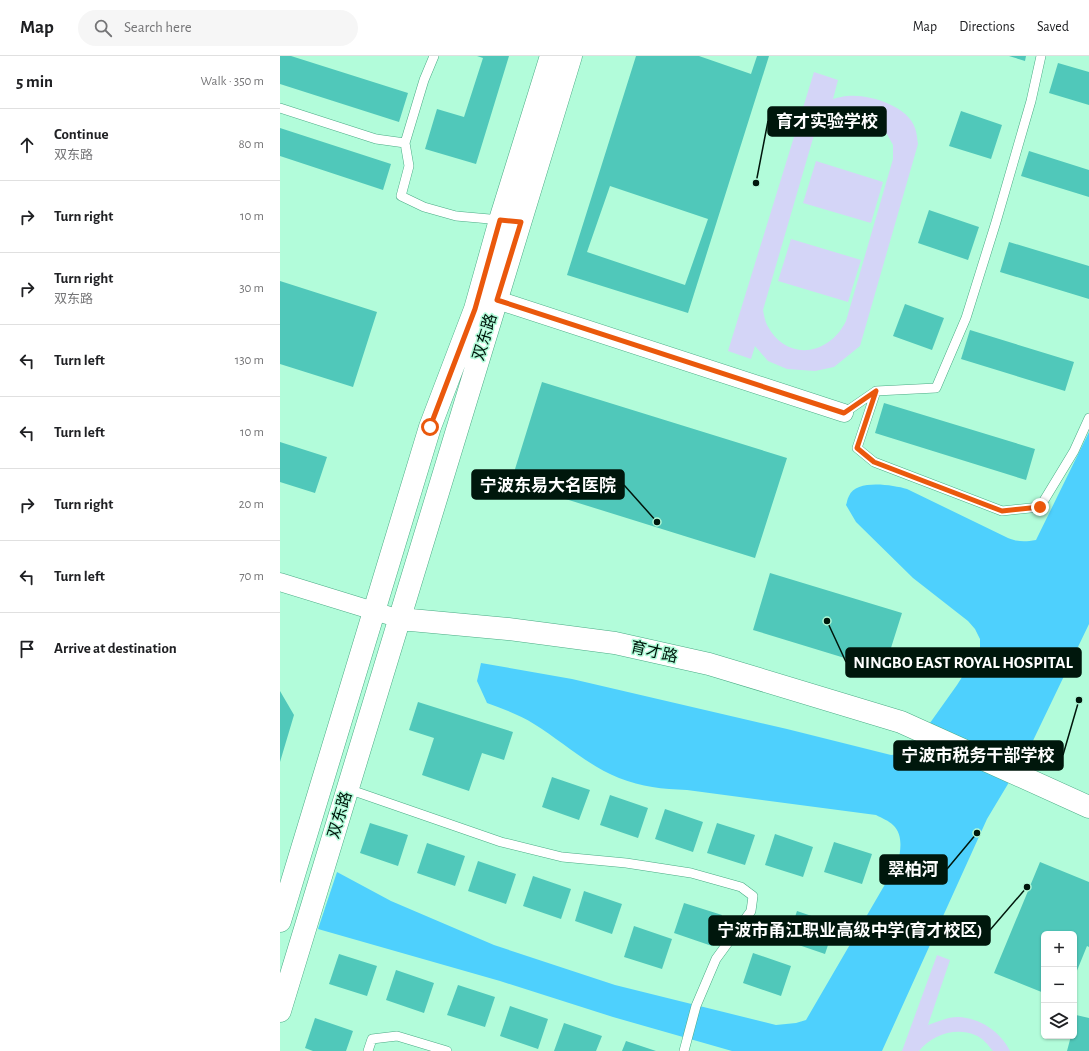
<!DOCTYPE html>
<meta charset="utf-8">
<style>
body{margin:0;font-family:"Alegreya Sans","Noto Sans SC",sans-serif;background:#f6f6f6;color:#202124}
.controls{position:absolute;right:12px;bottom:12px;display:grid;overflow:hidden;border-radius:6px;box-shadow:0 1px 3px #0004}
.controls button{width:36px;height:36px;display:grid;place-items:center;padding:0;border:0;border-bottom:1px solid #e0e0e0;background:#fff;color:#202124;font:20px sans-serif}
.stop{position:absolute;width:12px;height:12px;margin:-9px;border:3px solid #ea580c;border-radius:50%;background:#fff}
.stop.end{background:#ea580c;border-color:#fff;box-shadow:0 1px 4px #0008}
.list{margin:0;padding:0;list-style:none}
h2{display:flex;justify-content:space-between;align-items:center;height:52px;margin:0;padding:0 16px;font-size:17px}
h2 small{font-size:13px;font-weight:400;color:#757577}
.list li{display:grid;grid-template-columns:26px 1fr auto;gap:12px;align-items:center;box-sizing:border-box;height:72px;padding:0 16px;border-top:1px solid #e0e0e0}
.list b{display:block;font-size:15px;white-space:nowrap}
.list p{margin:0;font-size:13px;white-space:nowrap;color:#757577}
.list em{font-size:13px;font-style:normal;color:#757577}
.icon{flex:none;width:22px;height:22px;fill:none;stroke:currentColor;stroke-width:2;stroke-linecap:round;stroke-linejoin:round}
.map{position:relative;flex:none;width:809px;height:995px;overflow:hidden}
header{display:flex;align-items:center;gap:24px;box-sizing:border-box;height:56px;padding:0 20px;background:#fff;border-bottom:1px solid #e0e0e0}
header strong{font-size:19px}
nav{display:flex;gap:22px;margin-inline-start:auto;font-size:14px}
.search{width:280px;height:36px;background:#f6f6f6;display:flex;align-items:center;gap:10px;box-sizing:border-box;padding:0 14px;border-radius:22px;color:#757577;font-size:15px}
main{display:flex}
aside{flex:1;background:#fff}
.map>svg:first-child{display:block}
</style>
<header>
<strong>Map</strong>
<div class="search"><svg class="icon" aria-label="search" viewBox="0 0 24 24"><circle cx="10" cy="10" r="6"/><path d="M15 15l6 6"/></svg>Search here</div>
<nav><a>Map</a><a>Directions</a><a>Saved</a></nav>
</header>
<main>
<aside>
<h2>5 min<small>Walk · 350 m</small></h2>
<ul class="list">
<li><svg class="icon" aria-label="ahead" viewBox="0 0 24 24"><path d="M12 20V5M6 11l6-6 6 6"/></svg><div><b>Continue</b><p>双东路</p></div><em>80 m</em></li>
<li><svg class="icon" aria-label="right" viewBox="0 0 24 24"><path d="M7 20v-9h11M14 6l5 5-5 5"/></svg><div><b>Turn right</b></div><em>10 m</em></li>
<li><svg class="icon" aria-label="right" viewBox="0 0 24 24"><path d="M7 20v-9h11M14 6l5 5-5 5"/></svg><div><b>Turn right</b><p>双东路</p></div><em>30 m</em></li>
<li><svg class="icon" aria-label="left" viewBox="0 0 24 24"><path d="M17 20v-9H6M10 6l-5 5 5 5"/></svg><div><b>Turn left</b></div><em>130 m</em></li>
<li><svg class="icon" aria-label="left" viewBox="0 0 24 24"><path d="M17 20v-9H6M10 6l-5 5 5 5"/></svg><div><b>Turn left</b></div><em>10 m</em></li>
<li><svg class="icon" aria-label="right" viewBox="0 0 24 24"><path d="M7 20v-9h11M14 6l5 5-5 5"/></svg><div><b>Turn right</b></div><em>20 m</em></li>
<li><svg class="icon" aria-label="left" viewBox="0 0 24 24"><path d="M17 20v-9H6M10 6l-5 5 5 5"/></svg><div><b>Turn left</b></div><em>70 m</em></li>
<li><svg class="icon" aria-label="arrive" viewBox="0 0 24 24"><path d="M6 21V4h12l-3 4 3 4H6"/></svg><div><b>Arrive at destination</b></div></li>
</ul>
</aside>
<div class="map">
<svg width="809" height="995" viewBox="0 0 809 995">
<rect width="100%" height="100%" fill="#b2fcda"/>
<path fill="#d4d5f7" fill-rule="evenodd" d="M534 16 558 24 553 43C557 42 563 40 568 40 589 38 628 50 635 72 637 77 637 83 638 88L580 290 554 311 535 315 507 313 488 305 475 290 471 303 448 295ZM574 62 591 65 607 78 613 89V103L566 265C549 300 506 306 487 269 485 265 484 259 483 254L534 79 557 63Z
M536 105 603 126 591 167 523 147Z
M511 183 581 204 568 246 498 225Z
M657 899 670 904 648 969C657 966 667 961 678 961 700 962 720 975 730 995H713C708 989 703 982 695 979 675 971 652 979 639 995H622Z"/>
<path fill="#4ed0fd" d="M809 376V568L749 693 707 763 602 995H452L333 961 220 925 38 873 57 816 111 845 214 889 335 929 496 969 516 967 526 964 618 806C621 794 623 778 613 769 609 765 602 762 596 759L407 734C382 733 362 731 339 722 307 709 283 686 254 668 240 659 223 653 207 647L197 625 201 607 292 623 507 673 611 699 621 698 630 695 677 629 700 593V583L695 573 688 565 633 522 576 466 566 449C567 447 567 443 569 440 576 423 612 429 627 433L728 482C738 486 745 486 756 484Z"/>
<path fill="#50c8ba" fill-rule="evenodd" d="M0 0H11L128 37 119 66 0 28Z
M197 0H229L196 108 145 93 157 53 184 61 203 2Z
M356 0H419L471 18 477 0H489L408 257 287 219ZM330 130 428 163 405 229 307 196Z
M729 0H746L745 5Z
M778 7 809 16V49L769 37Z
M681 55 722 69 711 103 669 90Z
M0 72 111 108 103 134 0 100Z
M749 95 809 114V141L741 120Z
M649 154 699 171 688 204 638 187Z
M729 186 809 210V243L720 216Z
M0 225 97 256 73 331 0 308Z
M625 248 664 262 652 294 613 280Z
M690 274 794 306 785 335 681 303Z
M262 326 507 402 475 502 231 426Z
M604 347 755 393 746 424 595 377Z
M0 386 47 401 35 437 0 426Z
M490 517 622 557 604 614 473 574Z
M0 635 14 659 0 706Z
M138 646 233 676 224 704 202 697 189 735 142 719 154 682 129 674Z
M272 721 310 734 299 764 262 751Z
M330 739 368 752 358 782 320 769Z
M385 753 423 766 413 796 375 783Z
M90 767 128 779 118 810 80 797Z
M437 767 475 779 465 809 427 797Z
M495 778 533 791 523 821 485 809Z
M554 786 592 798 582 828 544 816Z
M147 787 185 800 175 830 137 817Z
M198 805 236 818 226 848 188 835Z
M760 806 809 826V891L807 890 794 922V878H764V937L714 917Z
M253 820 291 833 281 863 243 850Z
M304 835 342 848 332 878 295 865Z
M404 847 442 859 432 890 394 877Z
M517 855 555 868 545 898 507 885Z
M354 870 392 883 382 913 344 901Z
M473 897 511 910 501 940 463 927Z
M59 898 97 910 87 940 49 928Z
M116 914 154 927 144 957 106 944Z
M178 929 215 941 205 971 167 959Z
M230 950 268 963 258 993 220 980Z
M796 959 809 962V995H787L791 980H794V968Z
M35 962 73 975 66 995H33L25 992Z
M284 967 322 980 316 995H274Z
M346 985 376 995H342Z"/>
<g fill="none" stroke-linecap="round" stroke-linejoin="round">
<g stroke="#4aab85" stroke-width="10">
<path id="lane" d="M154 0 144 24 125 87 129 110 121 140 144 151 176 160 221 164
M0 52 96 83 125 87
M596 335 577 392 594 406 722 455 760 451 794 395 809 362
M564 357 596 335 656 332 686 262 716 166 751 45 761 0
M68 733 221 786 282 801 346 807 411 817 461 831 473 840 471 855 436 903 416 950 404 995
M88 995 92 983 117 980 167 995"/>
</g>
<g stroke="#4aab85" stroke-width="19">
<path id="street" d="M217 244 564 357
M0 526 120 563"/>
</g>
<g stroke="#4aab85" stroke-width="23">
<path id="secondary" d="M120 563 228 573 335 587 429 608 621 666 809 751
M0 865 150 371 195 253 220 164 271 0
M0 955 291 0"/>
</g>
<use href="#lane" stroke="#fff" stroke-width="9"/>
<use href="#street" stroke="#fff" stroke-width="18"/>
<use href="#secondary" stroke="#fff" stroke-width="22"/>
</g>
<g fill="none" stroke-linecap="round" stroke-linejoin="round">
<path stroke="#ea580c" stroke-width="5" d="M150 371 195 253 220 164 241 166 217 244 564 357 596 335 577 392 594 406 722 455 760 451"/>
</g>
<g text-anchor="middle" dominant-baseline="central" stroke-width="3" stroke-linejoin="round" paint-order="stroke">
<g font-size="16" fill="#00170c" stroke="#b2fcda">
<text transform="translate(205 281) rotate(-73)">双东路</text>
<text transform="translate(374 596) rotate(13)">育才路</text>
<text transform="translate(60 759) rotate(-73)">双东路</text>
</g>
</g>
<path fill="none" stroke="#00170c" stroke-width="1.5" d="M476 127L488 65M377 466L344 429M547 565L566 606M799 644L783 699M697 777L667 813M747 831L710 874"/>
<g fill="#00170c" stroke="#b2fcda" stroke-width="1.5">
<circle cx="476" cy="127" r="4"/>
<circle cx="377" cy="466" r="4"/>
<circle cx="547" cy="565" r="4"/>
<circle cx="799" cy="644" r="4"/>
<circle cx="697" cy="777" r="4"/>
<circle cx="747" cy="831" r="4"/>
</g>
<g fill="#00170c" stroke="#00170c" stroke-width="1.5">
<rect x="488" y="51" width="118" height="29" rx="4"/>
<rect x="192" y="414" width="152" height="29" rx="4"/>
<rect x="566" y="592" width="235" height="29" rx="4"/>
<rect x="614" y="685" width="169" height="29" rx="4"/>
<rect x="600" y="799" width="67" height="29" rx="4"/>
<rect x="429" y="860" width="281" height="29" rx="4"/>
</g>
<g font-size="17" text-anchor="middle" font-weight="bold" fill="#fff">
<text x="547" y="71">育才实验学校</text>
<text x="268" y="435">宁波东易大名医院</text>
<text x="683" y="612">NINGBO EAST ROYAL HOSPITAL</text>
<text x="698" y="705">宁波市税务干部学校</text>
<text x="633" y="819">翠柏河</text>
<text x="570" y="880">宁波市甬江职业高级中学(育才校区)</text>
</g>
</svg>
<div class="controls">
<button>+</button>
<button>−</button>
<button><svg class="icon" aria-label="layers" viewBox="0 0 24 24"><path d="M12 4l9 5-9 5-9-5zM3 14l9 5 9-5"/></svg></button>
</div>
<div class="stop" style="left:150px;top:371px"></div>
<div class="stop end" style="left:760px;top:451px"></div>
</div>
</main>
